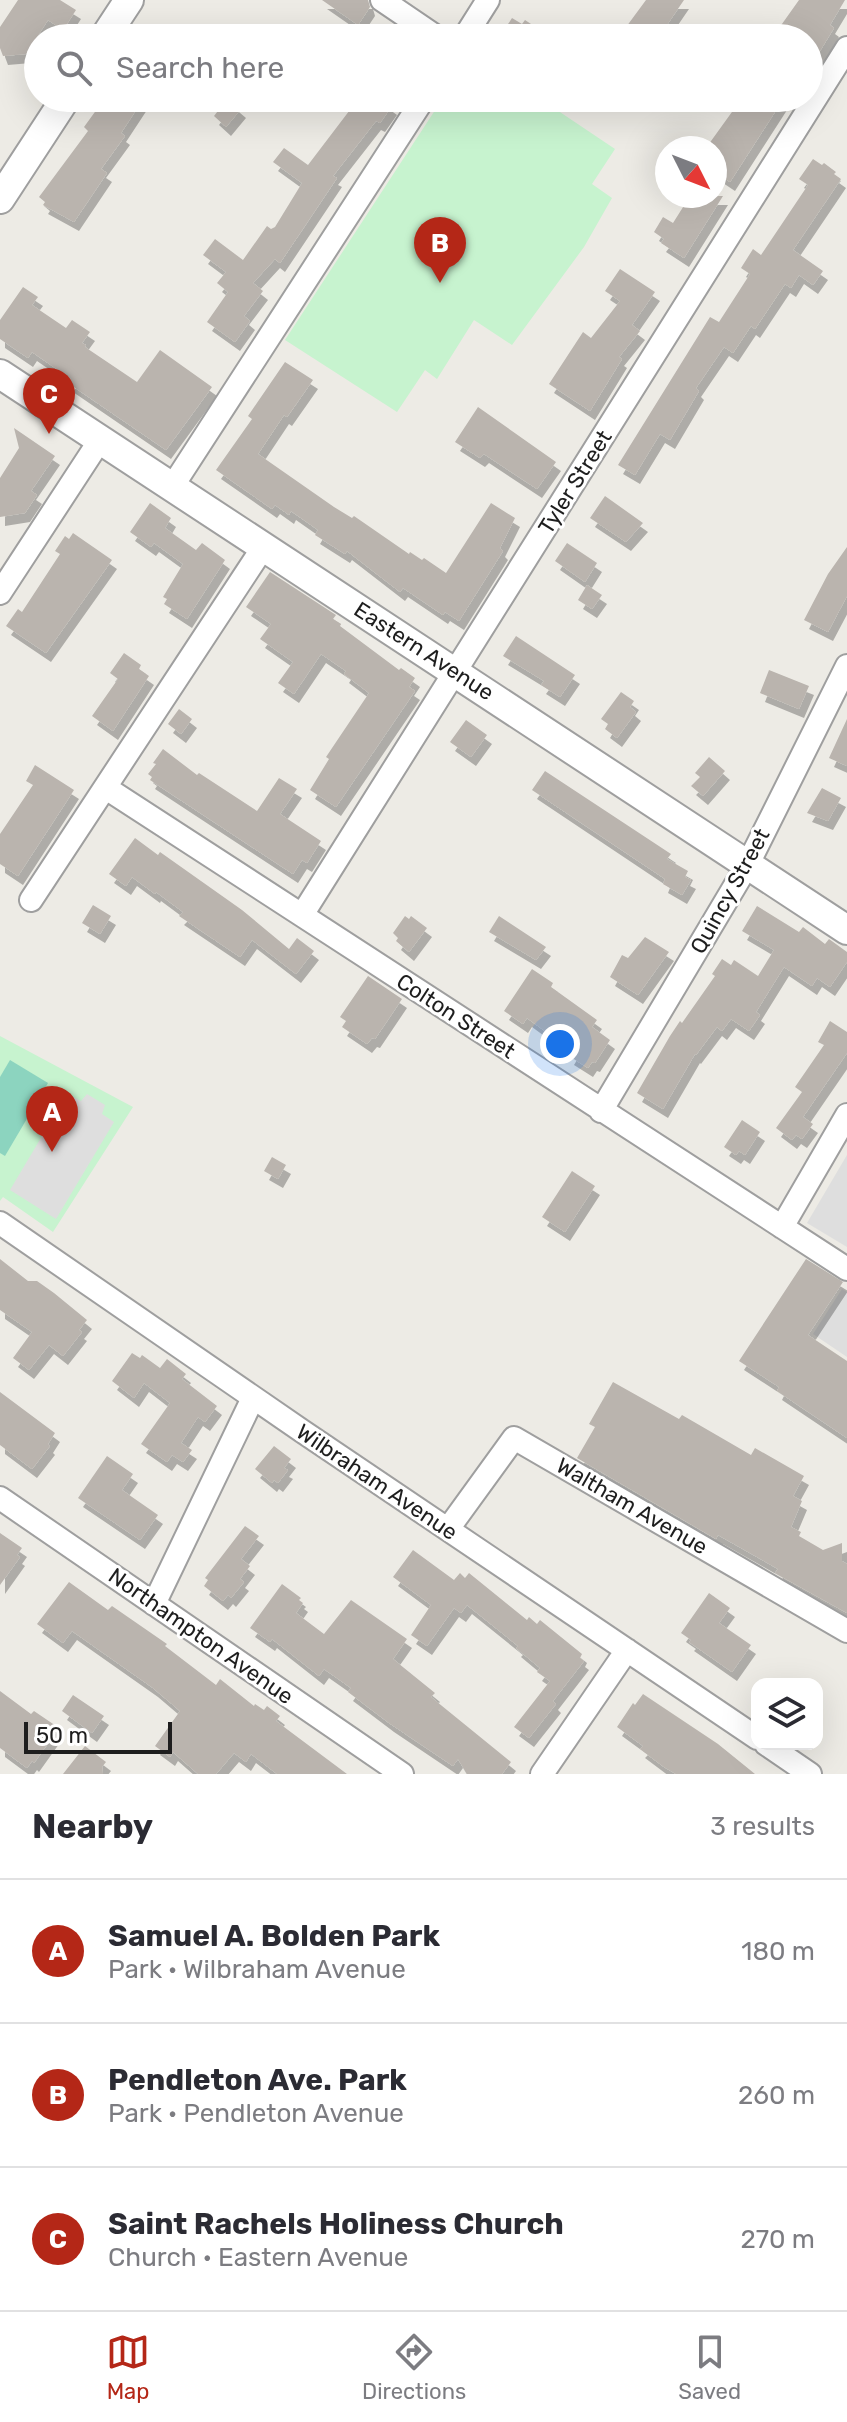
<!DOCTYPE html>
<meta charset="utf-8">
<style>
body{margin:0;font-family:Rubik,sans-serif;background:#f7f7f7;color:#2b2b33}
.controls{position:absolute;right:24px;bottom:24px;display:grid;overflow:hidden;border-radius:16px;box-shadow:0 8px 32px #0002}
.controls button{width:72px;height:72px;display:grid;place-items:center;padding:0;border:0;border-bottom:2px solid #e1e1e2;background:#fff;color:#2b2b33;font:40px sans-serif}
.compass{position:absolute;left:655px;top:136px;width:72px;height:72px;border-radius:50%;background:#fff;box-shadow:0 8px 32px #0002;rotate:132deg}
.scale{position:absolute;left:24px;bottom:20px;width:148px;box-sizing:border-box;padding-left:8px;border:4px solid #1e1e1e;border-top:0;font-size:22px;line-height:28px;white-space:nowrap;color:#1e1e1e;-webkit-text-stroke:6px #fff;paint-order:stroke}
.you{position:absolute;left:560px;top:1044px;width:28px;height:28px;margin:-20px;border:6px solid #fff;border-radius:50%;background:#1a73e8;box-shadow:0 0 0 12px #1a73e833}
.badge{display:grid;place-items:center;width:52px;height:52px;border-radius:50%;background:#b42717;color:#fff;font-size:26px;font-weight:700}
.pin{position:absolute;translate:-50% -66px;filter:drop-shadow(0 2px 4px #0008)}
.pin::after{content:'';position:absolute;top:42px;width:28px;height:24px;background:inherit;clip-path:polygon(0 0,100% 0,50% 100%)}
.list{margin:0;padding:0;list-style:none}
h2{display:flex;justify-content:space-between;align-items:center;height:104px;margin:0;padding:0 32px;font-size:34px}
h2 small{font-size:26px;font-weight:400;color:#7c7c81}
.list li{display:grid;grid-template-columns:52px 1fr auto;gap:24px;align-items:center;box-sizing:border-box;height:144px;padding:0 32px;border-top:2px solid #e1e1e2}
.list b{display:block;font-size:30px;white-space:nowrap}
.list p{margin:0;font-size:26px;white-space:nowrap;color:#7c7c81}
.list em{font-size:26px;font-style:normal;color:#7c7c81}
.icon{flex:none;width:44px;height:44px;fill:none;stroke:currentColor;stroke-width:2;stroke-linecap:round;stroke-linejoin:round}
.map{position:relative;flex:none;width:847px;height:1774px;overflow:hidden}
.search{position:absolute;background:#fff;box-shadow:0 8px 32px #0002;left:24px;right:24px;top:24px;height:88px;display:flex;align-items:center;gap:20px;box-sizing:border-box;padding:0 28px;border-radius:44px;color:#7c7c81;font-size:30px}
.sheet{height:536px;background:#fff}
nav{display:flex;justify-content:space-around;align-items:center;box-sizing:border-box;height:112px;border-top:2px solid #e1e1e2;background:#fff;font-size:22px;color:#7c7c81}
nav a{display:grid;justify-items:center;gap:4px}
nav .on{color:#b42717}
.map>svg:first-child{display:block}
</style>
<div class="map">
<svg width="847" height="1774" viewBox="0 0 847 1774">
<defs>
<filter id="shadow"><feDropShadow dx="5" dy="9" stdDeviation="0" flood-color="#0004"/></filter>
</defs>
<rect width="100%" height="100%" fill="#edebe5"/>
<path fill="#c7f3cf" d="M443 98H539L615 149 592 184 612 198 584 247 512 345 474 320 437 379 425 370 397 412 285 340Z
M0 1036 133 1107 53 1232 3 1197 0 1201Z"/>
<path fill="#8cd4bf" d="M10 1060 48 1083 5 1156 0 1153V1077Z"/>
<path fill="#dedede" d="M67 1094 81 1101 87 1094 105 1105 102 1114 114 1122 56 1219 10 1190Z
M847 1155V1247L807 1223Z
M842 1289 847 1292V1357L813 1334Z"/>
<path fill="#bab4ae" filter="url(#shadow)" d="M18 0H60L76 10 63 30 48 20 26 54 3 56 0 48V27Z
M322 0H368L370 7 358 25Z
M646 0H684L658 38H618Z
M799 0H845L830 25 834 28 809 69V38H772Z
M512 18 522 24 525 20 552 38H499Z
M105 98H144L121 133 125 136 101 169 107 173 74 222 43 205 45 202 39 197 88 131 84 127Z
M228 98 241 109 226 127 214 116Z
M359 98H381L392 106 380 123 376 121 333 176 337 178 280 263 275 259 253 283 263 291 244 316 250 321 235 342 207 322 228 292 217 283 226 272 203 255 215 239 243 260 267 226 271 229 275 227 302 183 273 162 284 148 308 165Z
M742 98H784L730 182 715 172V148H706Z
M813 159 822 165 824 163 836 172 834 174 841 179 793 250 823 271 813 285 799 275 791 288 785 284 755 329 751 326 733 353 724 347 696 388 699 391 670 440 660 434 635 475 618 465 710 317 719 322 750 274 741 268 753 249 761 255 808 185 799 179Z
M690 196H723L684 258 661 243 664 239 654 232 663 217 673 223Z
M620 269 655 292 632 325 640 331 619 357 622 359 590 411 549 384 583 332 591 338 620 301 605 291Z
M23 287 38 297 32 305 66 328 72 320 90 332 82 343 86 345 85 347 137 382 160 350 212 387 166 450 68 383 71 379 32 352 28 358 0 339V320Z
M285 362 313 380 287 417 284 415 258 454 334 507 352 518 354 516 409 554 410 552 422 560 424 558 446 573 491 503 515 518 500 548 503 551 459 621 445 612 443 615 403 588 400 592 347 551 345 554 315 535 318 530 291 511 289 515 275 505 272 509 216 470 252 419 248 416Z
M478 407 556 462 537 489 484 454 480 458 455 442Z
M14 428 55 456 31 491 37 495 25 513 0 517V478L19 448Z
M605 496 643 523 626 542 590 518Z
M150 503 171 518 165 528 196 550 202 543 225 560 187 619 164 604 167 599 163 597 183 564 154 543 151 547 130 532Z
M73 533 112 560 46 653 6 626 18 609 22 612 60 554 55 551 65 536 69 539Z
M567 543 597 563 585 582 555 561Z
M847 547V596L828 632 804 620 828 574Z
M270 572 336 615 333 619 341 624 340 626 399 670 401 668 415 678 409 687 415 691 336 807 310 790 329 759 326 757 369 693 344 674 346 671 321 654 294 694 278 683 293 662 260 639 271 624 246 607Z
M587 585 602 595 592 609 578 600Z
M516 636 575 675 560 697 541 685 544 681 503 656Z
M124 653 141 665 139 669 149 676 113 731 92 716 118 679 110 673Z
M769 670 809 686 799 709 760 693Z
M621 692 634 701 630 707 636 712 617 738 605 729 608 724 601 719Z
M179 709 192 719 181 734 168 724Z
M847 719V766L829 758Z
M466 720 487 735 471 757 450 742Z
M163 749 197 775 199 773 257 811 279 778 297 789 280 814 321 841 307 863 302 860 293 874 150 780 152 777 148 774 156 764 153 763Z
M709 757 725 771 703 796 691 786 700 777 695 773Z
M35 765 74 790 18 876 0 864V834L33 785 26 781Z
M545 771 671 854 667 859 688 871 685 877 691 880 682 895 663 884 665 879 532 790Z
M822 788 841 798 828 821 807 813Z
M135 838 158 855 160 852 242 910 289 949 297 938 314 951 296 974 252 940 240 957 179 916 183 912 156 892 155 894 132 877 126 886 109 874Z
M93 905 111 916 100 934 82 923Z
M757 906 799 932 803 927 825 944 829 939 847 952V962L830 987 817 978 812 986 784 967 756 1012 760 1015 749 1031 731 1019 722 1031 717 1027 696 1055 695 1054 663 1109 637 1093 670 1036 680 1021 682 1023 715 976 712 974 722 959 731 965 734 960 758 976 774 950 742 931Z
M405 916 409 919 411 916 427 928 409 952 396 941 398 938 393 933Z
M499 916 546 947 536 960 489 932Z
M645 937 669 952 638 995 610 977 622 955 628 958Z
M532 969 553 983 551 987 597 1020 592 1027 610 1040 595 1063 592 1062 588 1068 569 1056 572 1051 527 1018 523 1024 504 1011Z
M368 976 402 999 375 1039 372 1038 367 1044 342 1027 346 1021 340 1017Z
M830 1021 847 1032V1053L803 1117 813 1124 802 1139 796 1135 792 1140 776 1128 802 1092 795 1087 824 1045 818 1042Z
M742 1120 760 1132 745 1155 739 1151 736 1155 724 1147Z
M272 1157 286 1165 278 1179 264 1171Z
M572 1171 595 1186 565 1232 542 1217Z
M0 1259 28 1281H37L54 1293 87 1320 79 1330 82 1332 63 1356 49 1345 29 1370 13 1358 32 1332 0 1310Z
M806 1259 843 1282 808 1335 847 1361V1438L777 1391 779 1387 739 1361Z
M132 1353 140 1358 142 1355 160 1368 167 1359 186 1374 182 1379 217 1406 205 1422 198 1417 181 1443 192 1450 183 1462 172 1455 167 1462 141 1444 170 1403 144 1383 134 1398 112 1381Z
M613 1382 679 1419 682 1415 751 1455 755 1448 804 1476 793 1496 802 1501 791 1527 801 1532 799 1536 823 1550 842 1543V1561L847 1564V1613L775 1573 778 1569 718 1535 716 1539 577 1458 595 1427 589 1424Z
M0 1392 55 1433 48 1444 50 1446 32 1469 0 1445Z
M274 1446 291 1459 284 1468 288 1470 278 1483 274 1480 272 1483 255 1469Z
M107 1456 133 1474 122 1490 158 1515 140 1540 78 1498Z
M245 1526 259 1536 241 1559 250 1566 240 1579 244 1582 231 1598 228 1595 223 1601 204 1586 208 1580 205 1578Z
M0 1533 22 1548 17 1555 20 1557 0 1585Z
M413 1550 454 1580 460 1573 465 1578 469 1573 527 1620 529 1617 537 1624 540 1620 582 1654 580 1658 584 1661 553 1701 556 1704 529 1738 514 1727 550 1681 537 1672 540 1668 516 1648 518 1646 467 1605 461 1613 454 1608 427 1646 411 1635 431 1605 393 1577Z
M69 1582 108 1610 112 1606 167 1644 165 1646 216 1685 220 1679 254 1706 255 1704 264 1710 267 1706 280 1716 276 1721 347 1774H277L251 1754 246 1762 234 1753 216 1774H198L173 1752 170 1757 155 1746 180 1711 153 1688 72 1631 63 1643 37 1624Z
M282 1584 301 1598 299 1600 303 1603 296 1613 324 1634 351 1600 407 1639 393 1659 435 1693 431 1697 511 1762 502 1774H467L458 1759 453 1766 389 1723 348 1692 351 1688 324 1669 319 1676 272 1639 270 1642 250 1628Z
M709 1593 730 1608 719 1623 751 1645 732 1672 689 1642 691 1640 681 1633Z
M0 1691 31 1714 34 1711 59 1728 34 1763 32 1761 27 1768 0 1748Z
M643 1694 718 1744 755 1774H676L664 1767 640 1749 643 1746 617 1727 633 1703 635 1705Z
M73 1695 104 1716 92 1733 62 1711Z
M85 1746 106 1762 102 1767 103 1774H63Z"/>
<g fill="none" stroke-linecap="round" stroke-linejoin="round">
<g stroke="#9f9f9f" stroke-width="26">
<path id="minor" d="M382 0 438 38
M464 38 488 0
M172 487 424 98
M0 593 100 440
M106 788 847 1269
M31 900 264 546
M302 915 847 48
M601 1111 748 864 847 666
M0 1223 302 1431 757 1738
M782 1227 847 1115
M0 1498 402 1774
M448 1529 514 1438 847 1631
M154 1604 253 1398
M766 1744 810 1774
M542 1774 627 1650"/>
</g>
<g stroke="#9f9f9f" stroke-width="32">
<path id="tertiary" d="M104 38 129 0
M0 199 66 98
M0 374 847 930"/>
</g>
<use href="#minor" stroke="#fff" stroke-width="22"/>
<use href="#tertiary" stroke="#fff" stroke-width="28"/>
</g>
<g text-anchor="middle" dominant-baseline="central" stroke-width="6" stroke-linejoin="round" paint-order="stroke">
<g font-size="22" fill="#1e1e1e" stroke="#fff">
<text transform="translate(575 482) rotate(-58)">Tyler Street</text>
<text transform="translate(424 651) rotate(33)">Eastern Avenue</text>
<text transform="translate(730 891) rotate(-61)">Quincy Street</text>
<text transform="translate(456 1016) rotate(33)">Colton Street</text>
<text transform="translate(377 1482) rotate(34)">Wilbraham Avenue</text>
<text transform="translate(632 1506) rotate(30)">Waltham Avenue</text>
<text transform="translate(201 1636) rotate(35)">Northampton Avenue</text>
</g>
</g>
</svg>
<div class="controls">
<button><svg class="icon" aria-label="layers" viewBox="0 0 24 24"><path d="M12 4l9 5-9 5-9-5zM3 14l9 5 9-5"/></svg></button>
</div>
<svg class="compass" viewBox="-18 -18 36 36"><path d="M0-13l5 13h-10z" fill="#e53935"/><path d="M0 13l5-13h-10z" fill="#7c7c81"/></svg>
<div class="scale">50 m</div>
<div class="you"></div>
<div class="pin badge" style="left:52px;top:1152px">A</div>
<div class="pin badge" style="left:440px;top:283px">B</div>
<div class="pin badge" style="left:49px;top:434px">C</div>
<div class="search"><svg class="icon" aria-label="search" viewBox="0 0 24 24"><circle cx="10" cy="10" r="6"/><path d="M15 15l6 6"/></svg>Search here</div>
</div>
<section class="sheet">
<h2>Nearby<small>3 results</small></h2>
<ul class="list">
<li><span class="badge">A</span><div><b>Samuel A. Bolden Park</b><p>Park · Wilbraham Avenue</p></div><em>180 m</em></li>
<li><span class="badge">B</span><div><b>Pendleton Ave. Park</b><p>Park · Pendleton Avenue</p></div><em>260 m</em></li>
<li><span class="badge">C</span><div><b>Saint Rachels Holiness Church</b><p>Church · Eastern Avenue</p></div><em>270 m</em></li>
</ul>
</section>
<nav>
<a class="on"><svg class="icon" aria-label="map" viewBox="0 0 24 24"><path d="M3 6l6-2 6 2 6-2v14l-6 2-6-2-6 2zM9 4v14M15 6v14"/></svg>Map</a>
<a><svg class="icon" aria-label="directions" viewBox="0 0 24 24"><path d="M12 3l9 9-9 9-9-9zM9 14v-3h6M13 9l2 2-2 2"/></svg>Directions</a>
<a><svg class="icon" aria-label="saved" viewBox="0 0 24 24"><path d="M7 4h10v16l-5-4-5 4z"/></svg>Saved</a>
</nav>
